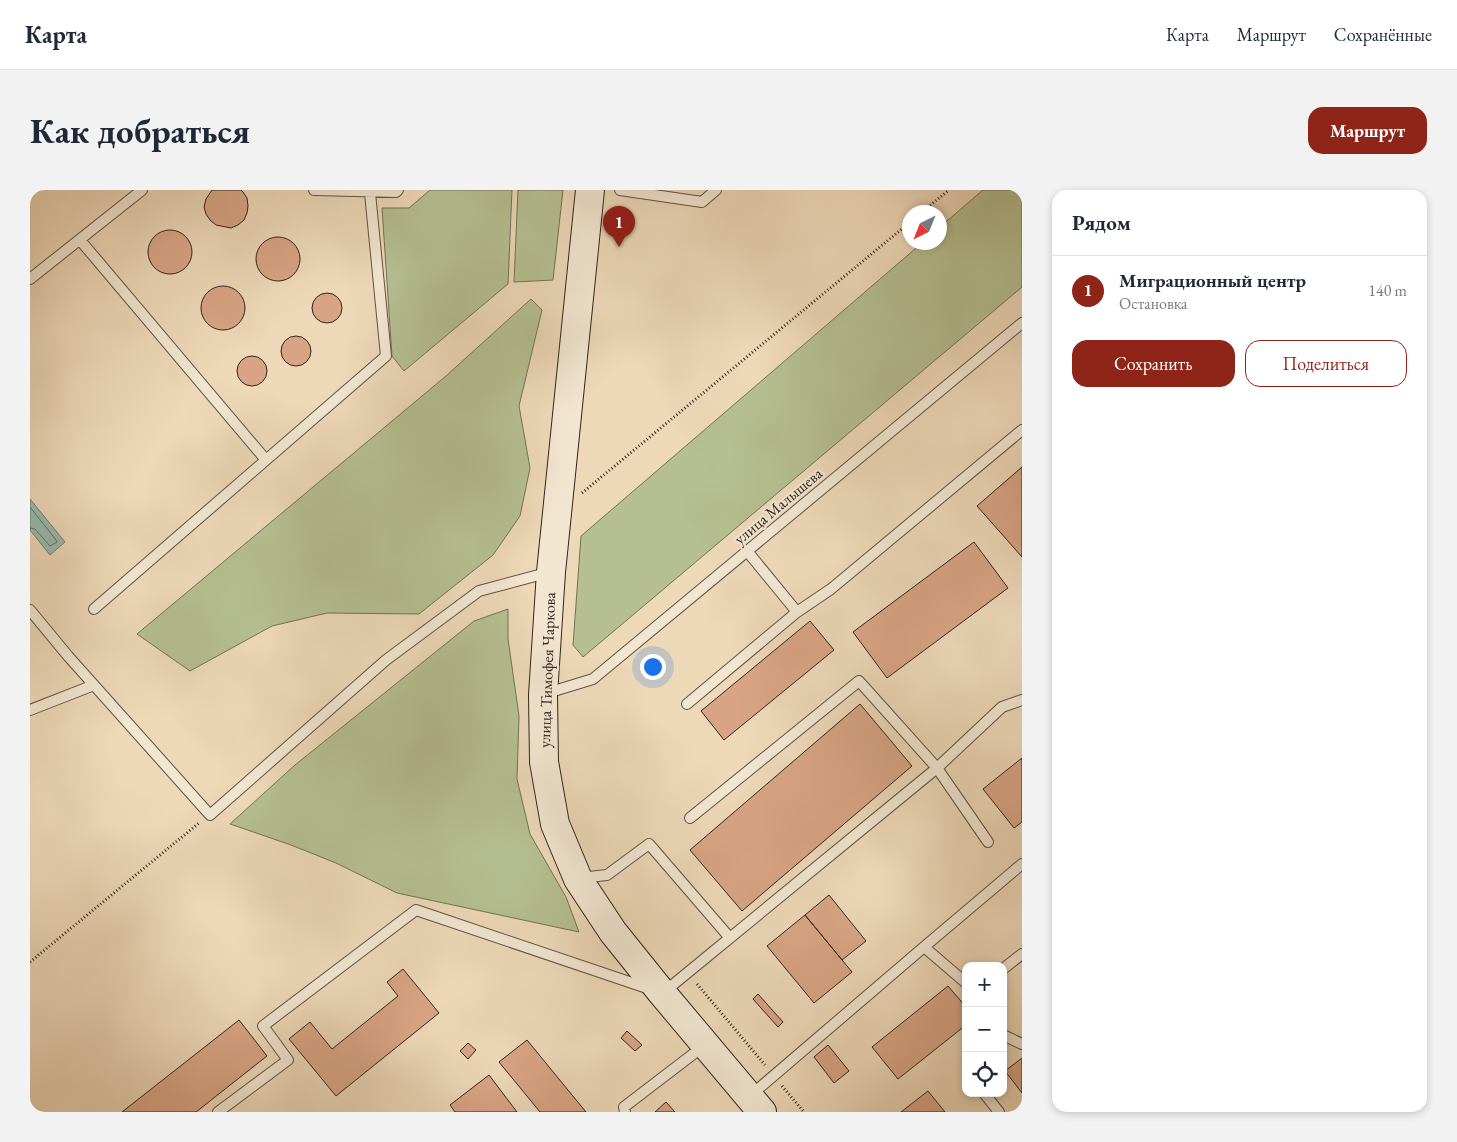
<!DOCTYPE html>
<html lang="ru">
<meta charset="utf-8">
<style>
body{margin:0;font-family:"EB Garamond",serif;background:#f2f2f3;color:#1f2937}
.controls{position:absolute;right:15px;bottom:15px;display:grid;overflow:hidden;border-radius:10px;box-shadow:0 2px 8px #0003}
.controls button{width:45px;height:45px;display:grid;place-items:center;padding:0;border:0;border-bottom:1px solid #e0e1e3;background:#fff;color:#1f2937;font:25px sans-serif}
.compass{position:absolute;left:872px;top:15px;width:45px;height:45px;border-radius:50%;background:#fff;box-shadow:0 2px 8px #0003;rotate:223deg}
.you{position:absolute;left:622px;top:476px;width:18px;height:18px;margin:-12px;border:4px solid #fff;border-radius:50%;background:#1a73e8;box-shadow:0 0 0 8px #1a73e833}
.badge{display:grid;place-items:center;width:32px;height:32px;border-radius:50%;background:#8f2418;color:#fff;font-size:16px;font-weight:700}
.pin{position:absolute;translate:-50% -41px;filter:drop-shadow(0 1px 2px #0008)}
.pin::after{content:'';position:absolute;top:26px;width:18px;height:15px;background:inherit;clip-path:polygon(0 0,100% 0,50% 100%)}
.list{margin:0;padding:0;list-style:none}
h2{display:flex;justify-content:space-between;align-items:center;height:65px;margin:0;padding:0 20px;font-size:21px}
h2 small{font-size:16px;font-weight:400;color:#747a83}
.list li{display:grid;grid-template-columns:32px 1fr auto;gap:15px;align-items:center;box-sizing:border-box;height:70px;padding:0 20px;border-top:1px solid #e0e1e3}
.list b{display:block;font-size:19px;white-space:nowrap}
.list p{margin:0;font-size:16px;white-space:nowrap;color:#747a83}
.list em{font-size:16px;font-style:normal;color:#747a83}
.actions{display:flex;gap:10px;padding:15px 20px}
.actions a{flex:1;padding:11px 0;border:1px solid #8f2418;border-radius:15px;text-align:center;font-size:18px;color:#8f2418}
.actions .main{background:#8f2418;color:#fff}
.icon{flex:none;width:28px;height:28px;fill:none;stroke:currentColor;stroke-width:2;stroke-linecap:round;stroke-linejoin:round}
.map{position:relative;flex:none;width:992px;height:922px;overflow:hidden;border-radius:15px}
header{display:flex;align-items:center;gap:30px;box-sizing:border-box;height:70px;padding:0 25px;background:#fff;border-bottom:1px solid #e0e1e3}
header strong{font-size:24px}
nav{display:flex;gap:28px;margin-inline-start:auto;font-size:18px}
.intro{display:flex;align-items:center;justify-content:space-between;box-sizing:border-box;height:120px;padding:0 30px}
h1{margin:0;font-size:35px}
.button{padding:12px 22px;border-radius:15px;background:#8f2418;color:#fff;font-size:18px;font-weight:700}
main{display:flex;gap:30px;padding:0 30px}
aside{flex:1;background:#fff;border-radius:15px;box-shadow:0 2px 8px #0003}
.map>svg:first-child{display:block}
</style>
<header>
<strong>Карта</strong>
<nav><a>Карта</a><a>Маршрут</a><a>Сохранённые</a></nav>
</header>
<div class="intro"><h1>Как добраться</h1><a class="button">Маршрут</a></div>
<main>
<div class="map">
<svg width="992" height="922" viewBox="0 0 992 922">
<rect width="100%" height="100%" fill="#edd8b8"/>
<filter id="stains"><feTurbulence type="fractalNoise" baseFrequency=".004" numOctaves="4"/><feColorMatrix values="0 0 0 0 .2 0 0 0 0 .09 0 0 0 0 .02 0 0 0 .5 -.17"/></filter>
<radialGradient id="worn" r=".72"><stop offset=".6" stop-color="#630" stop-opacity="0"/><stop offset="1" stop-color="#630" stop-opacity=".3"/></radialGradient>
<path fill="#b5bf91" stroke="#727256" d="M400 0H482L478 94 374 181 362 166 352 18H379Z
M488 0H533L523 90 484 92Z
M953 0H992V97L553 467 543 455 551 346 892 53 909 52 910 37Z
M501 109 512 120 489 216 500 278 490 326 463 365 389 424 297 423 242 436 160 481 107 444 416 186Z
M478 419V449L489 526 487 589 500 644 536 707 549 742 367 703 306 673 261 655 200 634 265 575 444 431Z"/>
<path fill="#99baad" stroke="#6f7e73" d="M0 309 35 352 20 365 0 340Z"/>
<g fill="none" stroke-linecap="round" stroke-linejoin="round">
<path stroke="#646f64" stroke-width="1" d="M0 317 26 350 27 352 20 356 5 339 0 338"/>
</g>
<path fill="#d8a485" stroke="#30241c" d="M182 0H211L213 2 217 8 218 16 217 23 214 30 208 35 201 38 186 35 180 30 176 24 174 17 176 9Z
M118 62a22 22 0 1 1 44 0a22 22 0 1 1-44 0Z
M226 69a22 22 0 1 1 44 0a22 22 0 1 1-44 0Z
M171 118a22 22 0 1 1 44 0a22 22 0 1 1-44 0Z
M282 118a15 15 0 1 1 30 0a15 15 0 1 1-30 0Z
M251 161a15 15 0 1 1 30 0a15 15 0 1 1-30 0Z
M207 181a15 15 0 1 1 30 0a15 15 0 1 1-30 0Z
M992 277V367L947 316Z
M944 352 978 398 857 488 823 442Z
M780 431 804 460 694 550 671 521Z
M830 514 882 576 712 721 660 660Z
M992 568V632L984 638 953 599Z
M799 705 836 751 812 770 775 725Z
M775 725 822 782 784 813 737 756Z
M373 779 409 823 306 906 259 849 280 832 302 859 368 806 357 792Z
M918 796 936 817V835L868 889 842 857Z
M728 804 753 832 748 837 723 809Z
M209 830 237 866 166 922H92Z
M597 841 612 855 605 861 591 848Z
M497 850 556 922H510L469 872Z
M438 853 446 860 438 869 430 861Z
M798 855 819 881 804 893 784 867Z
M992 868V903L975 881Z
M459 885 487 922H425L420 915Z
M898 901 915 922H871Z
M636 912 645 922H625Z"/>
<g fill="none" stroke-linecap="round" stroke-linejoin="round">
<g stroke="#5f5143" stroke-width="12">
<path id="lane" d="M284 0 366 2 368 0
M590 0 672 12 686 0
M50 50 236 270
M0 89 112 0
M717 361 767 422 801 399 992 240
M64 419 356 166 340 3
M0 420 38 466 180 625 356 470 449 401 520 382
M514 504 563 489 992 133
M657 514 767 422
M0 520 64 495
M660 628 829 491 907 578 958 652
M549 688 577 685 619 654 700 748
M894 757 992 674
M973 779 992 764
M634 802 907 578 972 517 992 510
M973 845 992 854
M954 903 969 922
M720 906 894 757 936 793
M188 922 258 870 233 836 386 720 620 799
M595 922 594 917 675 855"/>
</g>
<g stroke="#30241c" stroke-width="30">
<path id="secondary" d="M560 0 521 382 513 505 514 572 525 634 548 689 583 742 632 803 732 922"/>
</g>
<path stroke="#30241c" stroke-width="3" stroke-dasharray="1 2.5" stroke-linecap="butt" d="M892 22 919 0
M552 303 879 33
M0 772 169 633
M667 794 735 875
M752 896 774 922"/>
<use href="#lane" stroke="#f3e6d1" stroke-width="10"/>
<use href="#secondary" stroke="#f3e6d1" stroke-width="28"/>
</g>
<g text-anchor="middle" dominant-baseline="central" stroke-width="4.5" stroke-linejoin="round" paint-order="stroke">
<g font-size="16" fill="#30241c" stroke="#f3e6d1">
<text transform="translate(748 316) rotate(-40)">улица Малышева</text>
<text transform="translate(517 480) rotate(-88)">улица Тимофея Чаркова</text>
</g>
</g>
<rect width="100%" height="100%" filter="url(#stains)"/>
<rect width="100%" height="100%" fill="url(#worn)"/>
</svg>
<div class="controls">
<button>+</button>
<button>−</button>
<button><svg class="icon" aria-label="locate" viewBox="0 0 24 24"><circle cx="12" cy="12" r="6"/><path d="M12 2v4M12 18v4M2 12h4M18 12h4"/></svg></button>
</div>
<svg class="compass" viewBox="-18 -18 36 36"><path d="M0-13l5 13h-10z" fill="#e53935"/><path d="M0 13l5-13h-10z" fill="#747a83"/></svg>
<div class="you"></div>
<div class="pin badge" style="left:589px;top:57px">1</div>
</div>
<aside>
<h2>Рядом<small></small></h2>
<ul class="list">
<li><span class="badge">1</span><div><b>Миграционный центр</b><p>Остановка</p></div><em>140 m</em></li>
</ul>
<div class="actions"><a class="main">Сохранить</a><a>Поделиться</a></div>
</aside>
</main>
